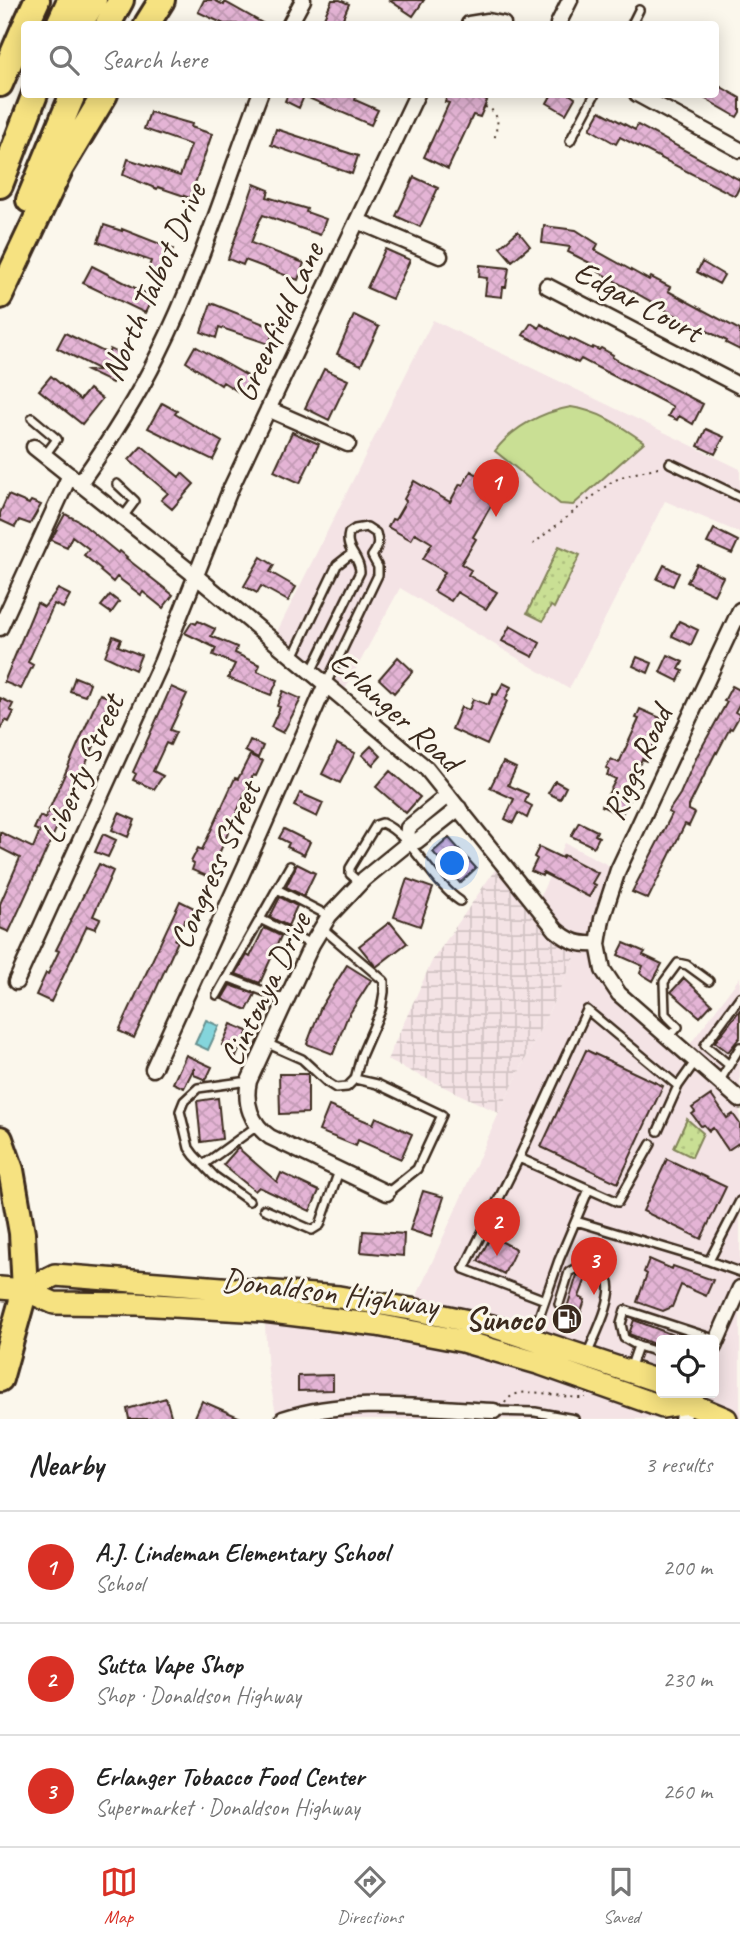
<!DOCTYPE html>
<meta charset="utf-8">
<style>
body{margin:0;font-family:Caveat,sans-serif;background:#f2f2f2;color:#222}
.controls{position:absolute;right:21px;bottom:21px;display:grid;overflow:hidden;border-radius:7px;box-shadow:0 4px 18px #0003}
.controls button{width:63px;height:63px;display:grid;place-items:center;padding:0;border:0;border-bottom:2px solid #e0e0e0;background:#fff;color:#222;font:35px sans-serif}
.you{position:absolute;left:453px;top:864px;width:24px;height:24px;margin:-18px;border:5px solid #fff;border-radius:50%;background:#1a73e8;box-shadow:0 0 0 10px #1a73e833}
.badge{display:grid;place-items:center;width:46px;height:46px;border-radius:50%;background:#d93025;color:#fff;font-size:23px;font-weight:700}
.pin{position:absolute;translate:-50% -58px;filter:drop-shadow(0 2px 4px #0008)}
.pin::after{content:'';position:absolute;top:37px;width:24px;height:21px;background:inherit;clip-path:polygon(0 0,100% 0,50% 100%)}
.list{margin:0;padding:0;list-style:none}
h2{display:flex;justify-content:space-between;align-items:center;height:91px;margin:0;padding:0 28px;font-size:30px}
h2 small{font-size:23px;font-weight:400;color:#767676}
.list li{display:grid;grid-template-columns:46px 1fr auto;gap:21px;align-items:center;box-sizing:border-box;height:112px;padding:0 28px;border-top:2px solid #e0e0e0}
.list b{display:block;font-size:26px;white-space:nowrap}
.list p{margin:0;font-size:23px;white-space:nowrap;color:#767676}
.list em{font-size:23px;font-style:normal;color:#767676}
.icon{flex:none;width:38px;height:38px;fill:none;stroke:currentColor;stroke-width:2;stroke-linecap:round;stroke-linejoin:round}
.map{position:relative;flex:none;width:740px;height:1419px;overflow:hidden}
.search{position:absolute;background:#fff;box-shadow:0 4px 18px #0003;left:21px;right:21px;top:21px;height:77px;display:flex;align-items:center;gap:18px;box-sizing:border-box;padding:0 24px;border-radius:7px;color:#767676;font-size:26px}
.sheet{height:427px;background:#fff}
nav{display:flex;justify-content:space-around;align-items:center;box-sizing:border-box;height:98px;border-top:2px solid #e0e0e0;background:#fff;font-size:19px;color:#767676}
nav a{display:grid;justify-items:center;gap:4px}
nav .on{color:#d93025}
.map>svg:first-child{display:block}
</style>
<div class="map">
<svg width="740" height="1419" viewBox="0 0 740 1419">
<defs>
<pattern id="industrial-grid" width="8" height="8" patternUnits="userSpaceOnUse" patternTransform="scale(1.75)"><rect width="8" height="8" fill="#f4e3e5"/><path d="M0 4h8M4 0v8" fill="none" stroke="#d2c3c4"/></pattern>
<pattern id="park-dots" width="8" height="8" patternUnits="userSpaceOnUse" patternTransform="scale(1.75)"><rect width="8" height="8" fill="#c9df94"/><path d="M2 2h.1M6 6h.1" fill="none" stroke="#aec07f" stroke-width="1.8" stroke-linecap="round"/></pattern>
<pattern id="water-ripples" width="26" height="14" patternUnits="userSpaceOnUse" patternTransform="scale(1.75)"><rect width="26" height="14" fill="#84d5dc"/><path d="M2 4q2-2 4 0t4 0M15 11q2-2 4 0t4 0" fill="none" stroke="#73b7bc"/></pattern>
<pattern id="building-cross-hatch" width="8" height="8" patternUnits="userSpaceOnUse" patternTransform="scale(1.75)"><rect width="8" height="8" fill="#e4b4d5"/><path d="M0 0l8 8M0 8l8-8" fill="none" stroke="#c49bb6"/></pattern>
</defs>
<rect width="100%" height="100%" fill="#fbf7ec"/>
<filter id="ink" filterUnits="userSpaceOnUse"><feTurbulence type="fractalNoise" baseFrequency=".0143" numOctaves="2"/><feDisplacementMap in="SourceGraphic" scale="14" xChannelSelector="R" yChannelSelector="G"/><feConvolveMatrix kernelMatrix="1 2 1 2 8 2 1 2 1" color-interpolation-filters="sRGB"/></filter>
<g filter="url(#ink)">
<path fill="#f4e3e5" d="M433 320 740 469V533L665 501 569 689 400 588 341 697 273 640Z
M565 843 618 870 603 919V970L685 1051 740 977V1419H277L268 1372 264 1311 377 1325 663 1407 679 1393H714V1340H661V1382L411 1309 499 1113 575 958 536 905Z"/>
<path fill="url(#industrial-grid)" d="M501 861 576 944 575 958 499 1113 387 1060 432 961Z"/>
<path fill="#c9df94" stroke="#828459" stroke-width="2" d="M571 407C600 411 621 426 644 442L573 505 560 504 495 451C513 427 542 412 571 407Z"/>
<path fill="url(#park-dots)" stroke="#828459" stroke-width="2" d="M559 546 580 555 554 608 551 606 543 621 527 613Z
M687 1119 703 1133 692 1157 674 1148Z"/>
<path fill="url(#water-ripples)" stroke="#679190" stroke-width="2" d="M206 1020 219 1026 208 1050 195 1044Z"/>
<path fill="url(#building-cross-hatch)" stroke="#3b2a1e" stroke-width="2" d="M204 0H214L224 5 225 2 264 24H224L198 12Z
M332 0H340L349 4 343 18 357 24H321Z
M389 0H424L413 16Z
M716 84 740 98V112L737 117 697 94H716Z
M288 94H350L356 97 355 100 378 110 371 125 304 96 299 108 285 101Z
M448 94H474L487 101 480 117 473 115 448 169 424 157 449 103 445 102Z
M552 94H569L575 98 566 114 547 103Z
M600 111 635 130 638 125 740 180V186L735 196 620 137 616 144 590 129Z
M150 112 192 124 191 127 212 134 190 198 158 187 157 189 123 175 128 159 180 176 191 145 144 129Z
M276 129 358 156 352 174 271 145Z
M414 177 438 188 420 227 396 216Z
M254 184 269 190 267 197 307 209 306 212 326 219 320 235 263 215 259 222 251 243 304 263 298 280 245 260 243 265 228 259Z
M104 225 122 231V229L173 249 162 278 147 272 151 261 98 242Z
M544 226 576 230 598 244 595 250 649 280 651 277 670 287 668 291 740 330V350L726 343 727 341 673 314 592 268 594 265 568 252 570 247 542 243Z
M518 231 530 246 512 261 500 247Z
M385 249 410 260 392 299 367 288Z
M702 262 724 275 719 284 697 272Z
M480 265 509 268 506 287H503L502 297 485 295 487 278 479 277Z
M92 266 153 297 145 313 83 283Z
M211 303 274 328 269 344 219 327 216 338 201 332Z
M354 315 379 327 361 365 337 354Z
M531 323 539 328 541 324 569 340 570 338 592 349 593 347 599 350 601 348 613 355 612 357 617 360 703 404 693 424 679 416 677 420 668 416 673 407 639 389 581 359 578 363 523 335Z
M65 333 108 354 110 349 125 356 112 383 87 371 100 370 57 348Z
M195 346 251 378 242 394 223 382 221 385 186 362Z
M324 369 348 380 329 420 305 408Z
M51 376 80 400 89 389 102 399 82 424 39 390Z
M162 403 177 411 175 414 222 442 213 460 148 428Z
M706 429 724 437 715 454 698 446Z
M292 432 319 444 300 483 274 471Z
M142 446 179 477 182 473 194 484 172 509 161 500 168 493 129 460Z
M471 471 498 487 489 502 492 504 473 537 476 539 461 564 471 570 468 575 497 592 486 609 457 592 451 601 434 591 445 572 423 559 432 543 415 533 411 540 388 527 392 519 395 520 406 501 404 499 414 481 450 502 460 484 463 485Z
M8 495 29 504 31 501 41 505 30 524 19 520 15 527 0 520V513Z
M65 514 79 521 118 553 120 551 127 557 126 558 173 595 163 608 143 592 141 595 117 577 113 582 100 571 101 569 84 555 89 549 72 536 67 547 51 540Z
M714 529 738 541 732 554 707 543Z
M261 557 274 565 270 572 296 587 288 601 261 586 257 593 244 586Z
M697 564 723 577 714 595 687 582Z
M664 565 679 573 673 586 657 579Z
M58 589 70 595 63 608 54 604 28 662 33 665 21 689 4 682 37 603 44 607Z
M110 595 119 602 111 613 101 606Z
M198 621 215 629 211 636 237 647 235 653 260 665 257 671 278 680 271 695 228 678 235 664 213 655 216 648 185 633 192 622 196 624Z
M679 621 698 630 691 645 672 636Z
M510 626 540 643 533 657 502 641Z
M113 636 121 639 118 646 141 655 135 670 105 656Z
M668 655 683 662 679 669 683 671 678 681 660 672Z
M398 657 413 671 394 693 379 679Z
M637 657 652 663 648 673 633 666Z
M75 677 90 683 85 696 70 691Z
M503 683 511 687 505 700 507 701 487 745 452 729 461 707 469 710 473 699 488 705 493 694 497 695Z
M732 686 740 690V703L735 712 740 715 732 729 730 728 717 753 716 752 689 806V810L695 813 689 826 685 824 648 899 632 892 669 820 672 814 668 812 680 794 697 756 727 702 724 701Z
M171 687 187 694 170 730 176 732 170 745 166 743 153 771 163 776 154 789 133 780 136 774 133 772Z
M283 691 301 699 283 733 271 727 280 707 277 706Z
M100 694 115 700 9 932 0 928V904L20 858 0 848V832L33 848 40 831 34 829 40 816 45 819Z
M0 698 13 704 10 710 14 712 9 722 5 720 0 730Z
M640 709 665 720 646 761 642 759 624 797 629 800 621 816 602 806 616 779 607 775 609 770 606 768 611 759 619 763 639 719 636 718Z
M250 740 263 746 258 758 245 751Z
M337 744 355 753 340 783 322 774Z
M371 746 381 756 373 765 362 755Z
M250 755 263 761 256 776 253 775 209 877 192 870 194 864 191 862 198 848 202 850 235 778 238 779Z
M503 762 516 768 508 785 528 794 525 802 532 806 527 818 518 813 513 823 505 819 514 799 490 788Z
M390 771 420 797 406 813 376 787Z
M555 781 566 787 560 799 548 793Z
M300 793 323 803 317 817 294 806Z
M119 813 135 820 128 837 112 830Z
M579 822 597 831 595 835 599 837 594 847 571 836Z
M284 829 310 842 304 855 287 847 289 843 279 838Z
M103 834 116 840 108 857 95 852Z
M449 838 476 868 460 883 433 852Z
M539 847 562 858 564 855 598 873 592 883 596 885 589 897 543 873 542 876 531 871 537 859 534 857Z
M99 864 113 871 93 916 100 919 95 929 87 926 51 1002 36 995 46 973 48 974 59 951 56 950Z
M297 864 315 873 304 896 286 887Z
M407 879 433 888 420 926 394 917Z
M280 897 297 906 288 926 270 917Z
M180 901 196 909 190 922 185 920 175 940 178 941 134 1038 119 1031Z
M390 922 407 943 376 967 359 946Z
M264 928 281 936 260 983 236 974 247 955 250 957Z
M624 943 645 952 643 955 662 964 653 981 640 973 643 966 618 955Z
M347 965 371 980 347 1018 333 1054 307 1044 321 1007Z
M684 978 712 1004 700 1017 671 992Z
M230 985 255 994 247 1010 222 999Z
M740 1010V1037L728 1052 715 1042Z
M231 1024 248 1031 235 1059 232 1049 222 1045Z
M586 1050 663 1086 618 1183 541 1147Z
M186 1055 212 1067 206 1080 194 1075V1068L184 1088 173 1083Z
M279 1074H308V1113L280 1114Z
M711 1095 727 1118 733 1114 740 1124V1142L728 1150 713 1128 709 1131 704 1125 701 1126 692 1114 695 1112 692 1108Z
M218 1098 222 1139 201 1142 197 1101Z
M329 1106 373 1124 376 1117 412 1134 401 1159 358 1140 356 1146 319 1131Z
M238 1148 277 1182 281 1173 319 1191 310 1211 259 1187 255 1191 223 1165Z
M667 1159 726 1187 701 1239 643 1211Z
M423 1191 444 1197 431 1237 410 1230Z
M363 1231 404 1234 403 1256 361 1252Z
M491 1236 516 1249 504 1274 478 1261Z
M649 1259 672 1269 673 1266 713 1280 706 1296 681 1285 672 1307 663 1311 637 1302 647 1274 644 1272Z
M577 1275 586 1278 579 1297 585 1300 575 1330 554 1323 558 1310 566 1311Z
M634 1320 686 1340H661V1347L629 1334Z
M333 1375V1390L298 1391V1376Z
M166 1398 172 1419H129L127 1409Z
M202 1401 243 1419H194Z"/>
<g fill="none" stroke-linecap="round" stroke-linejoin="round">
<g stroke="#3b2a1e" stroke-width="12">
<path id="service" d="M632 24 639 10
M570 141 595 94
M32 418 57 439 45 455
M670 463 740 497
M117 484 135 501 123 517
M293 657 337 565 351 554
M311 672 360 572C360 556 344 551 349 533L355 529 367 527 376 533C379 543 378 548 372 556L378 567V575L326 684
M360 883 350 874V868L376 825 382 823C411 835 433 883 460 901
M277 889 329 916
M260 919 311 944
M227 977 286 1000
M217 995 290 866
M669 1037 678 1027 665 1014 664 982 678 963 687 965 709 981
M266 1043 302 1059 328 1083 336 1088 347 1087 355 1079 361 1056 381 1010 384 992V981L322 928
M729 1065 705 1045 740 997
M355 1079 377 1084 442 1115 417 1169 387 1193
M249 1081 198 1088 184 1101 180 1111 189 1148 194 1155 214 1176 249 1201
M719 1082 740 1047
M658 1131 678 1086
M651 1144 618 1202 519 1158 587 1010 678 1086 695 1062
M519 1158 464 1269 545 1300
M203 1165 257 1126
M740 1201 709 1261 740 1272
M264 1209 312 1230 320 1225 339 1171
M576 1221 709 1261
M559 1304 569 1272 576 1268 608 1279C616 1296 594 1337 587 1355
M532 1337 559 1260 589 1189
M638 1346 661 1353
M630 1369 638 1346 624 1338 621 1324 625 1310 717 1340
M494 1411 535 1412 574 1419"/>
</g>
<g stroke="#3b2a1e" stroke-width="19">
<path id="minor" d="M290 24 303 0
M469 24 488 21 503 24
M558 24 570 0
M637 94 740 150
M358 221 440 256
M547 286 740 386
M268 409 348 444
M34 447 197 577 426 768 556 930C570 942 579 945 598 944
M80 483C109 442 136 400 158 355 200 271 227 181 260 94
M740 610 618 870 602 919 598 944 603 970 619 994 740 1100
M0 628 70 475
M407 844 408 828 448 795
M16 982 161 663 230 490 417 94
M153 1069 259 836 326 684
M387 1193 270 1137C251 1124 244 1103 249 1081L312 944 329 916 364 879 407 844 417 841 459 808
M714 1347 740 1288
M283 1419C349 1397 425 1408 494 1411
M682 1419 693 1393"/>
</g>
<g stroke="#3b2a1e" stroke-width="26">
<path id="primary" d="M0 1288 25 1290 54 1303 137 1304 264 1311 377 1325 462 1341 541 1364 663 1407 688 1403
M25 1290 55 1275 339 1297 411 1309 492 1326 661 1382
M680 1394 688 1403 726 1419"/>
</g>
<g stroke="#3b2a1e" stroke-width="30">
<path id="motorway" d="M26 24 37 0
M59 24 70 0
M80 24 94 0
M108 24 121 0
M147 24 162 0
M0 84 24 28
M0 185 35 94
M29 200 73 94
M0 296 60 169 105 94
M0 1139 11 1170 22 1233 25 1290 0 1379"/>
</g>
<path stroke="#3b2a1e" stroke-width="2" stroke-dasharray="2 5" stroke-linecap="butt" d="M485 107 491 109 498 119 494 142
M533 544 610 483 621 477 662 466
M505 1403C517 1381 564 1400 586 1398"/>
<use href="#service" stroke="#fbf7ec" stroke-width="7"/>
<use href="#minor" stroke="#fbf7ec" stroke-width="14"/>
<use href="#primary" stroke="#f6e281" stroke-width="21"/>
<use href="#motorway" stroke="#f6e281" stroke-width="24"/>
</g>
</g>
<defs>
<g id="fuel-disc" transform="scale(1.575)"><circle r="9.5" fill="#3b2a1e" stroke="#fbf7ec"/><path d="M-5.5-6h7V0h2V4h1.3V-2.5L3-4.5l.8-.8L6-3V5H2.5V1h-1V6h-7ZM-4.2-4.7v3.2H.2V-4.7Z" fill="#fff"/></g>
</defs>
<g fill-rule="evenodd">
<use href="#fuel-disc" x="567" y="1319"/>
</g>
<g text-anchor="middle" dominant-baseline="central" stroke-width="6" stroke-linejoin="round" paint-order="stroke">
<g font-size="33" fill="#3b2a1e" stroke="#fbf7ec">
<text transform="translate(153 282) rotate(-66)">North Talbot Drive</text>
<text transform="translate(638 301) rotate(28)">Edgar Court</text>
<text transform="translate(278 322) rotate(-65)">Greenfield Lane</text>
<text transform="translate(396 711) rotate(42)">Erlanger Road</text>
<text transform="translate(637 763) rotate(-65)">Riggs Road</text>
<text transform="translate(82 769) rotate(-66)">Liberty Street</text>
<text transform="translate(215 865) rotate(-66)">Congress Street</text>
<text transform="translate(265 989) rotate(-64)">Cintonya Drive</text>
<text transform="translate(330 1292) rotate(7)">Donaldson Highway</text>
</g>
<g font-size="33" font-weight="bold" fill="#3b2a1e" stroke="#fbf7ec" text-anchor="end">
<text x="544" y="1319">Sunoco</text>
</g>
</g>
</svg>
<div class="controls">
<button><svg class="icon" aria-label="locate" viewBox="0 0 24 24"><circle cx="12" cy="12" r="6"/><path d="M12 2v4M12 18v4M2 12h4M18 12h4"/></svg></button>
</div>
<div class="you"></div>
<div class="pin badge" style="left:496px;top:517px">1</div>
<div class="pin badge" style="left:497px;top:1256px">2</div>
<div class="pin badge" style="left:594px;top:1295px">3</div>
<div class="search"><svg class="icon" aria-label="search" viewBox="0 0 24 24"><circle cx="10" cy="10" r="6"/><path d="M15 15l6 6"/></svg>Search here</div>
</div>
<section class="sheet">
<h2>Nearby<small>3 results</small></h2>
<ul class="list">
<li><span class="badge">1</span><div><b>A.J. Lindeman Elementary School</b><p>School</p></div><em>200 m</em></li>
<li><span class="badge">2</span><div><b>Sutta Vape Shop</b><p>Shop · Donaldson Highway</p></div><em>230 m</em></li>
<li><span class="badge">3</span><div><b>Erlanger Tobacco Food Center</b><p>Supermarket · Donaldson Highway</p></div><em>260 m</em></li>
</ul>
</section>
<nav>
<a class="on"><svg class="icon" aria-label="map" viewBox="0 0 24 24"><path d="M3 6l6-2 6 2 6-2v14l-6 2-6-2-6 2zM9 4v14M15 6v14"/></svg>Map</a>
<a><svg class="icon" aria-label="directions" viewBox="0 0 24 24"><path d="M12 3l9 9-9 9-9-9zM9 14v-3h6M13 9l2 2-2 2"/></svg>Directions</a>
<a><svg class="icon" aria-label="saved" viewBox="0 0 24 24"><path d="M7 4h10v16l-5-4-5 4z"/></svg>Saved</a>
</nav>
